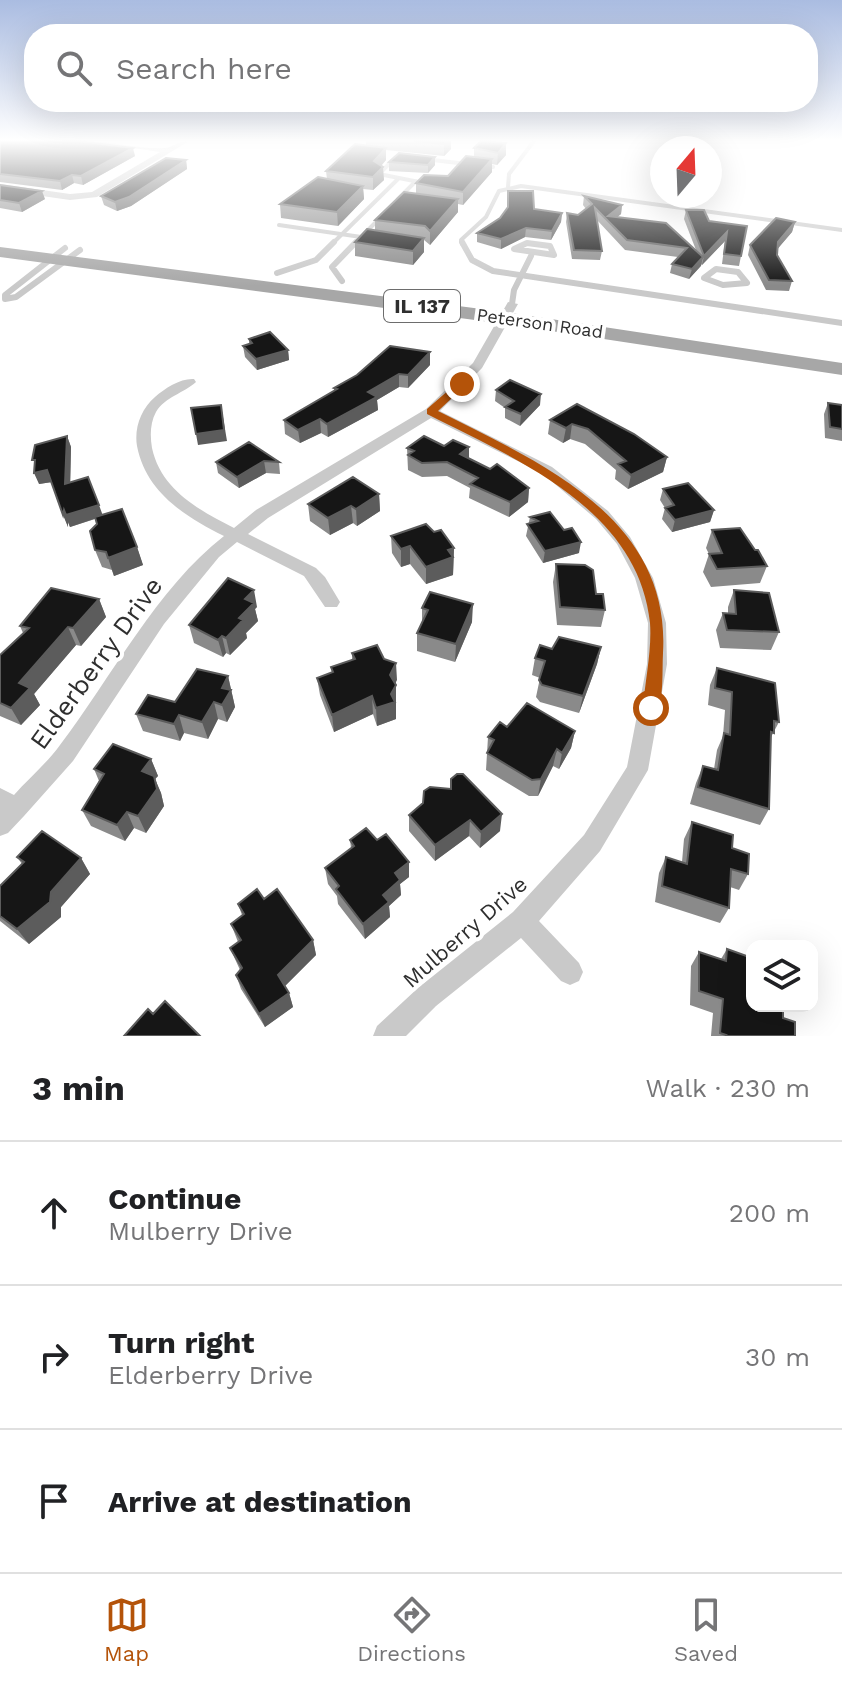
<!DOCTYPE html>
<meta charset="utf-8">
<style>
body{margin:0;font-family:"Work Sans",sans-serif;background:#f6f6f6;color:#202124}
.controls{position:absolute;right:24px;bottom:24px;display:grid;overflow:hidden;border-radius:16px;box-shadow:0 8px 32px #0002}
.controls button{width:72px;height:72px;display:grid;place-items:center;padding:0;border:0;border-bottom:2px solid #e0e0e0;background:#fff;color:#202124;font:40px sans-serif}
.compass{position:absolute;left:650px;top:136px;width:72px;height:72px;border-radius:50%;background:#fff;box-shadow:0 8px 32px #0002;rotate:19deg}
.stop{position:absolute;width:24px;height:24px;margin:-18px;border:6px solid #b45309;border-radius:50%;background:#fff}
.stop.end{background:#b45309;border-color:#fff;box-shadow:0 2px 8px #0008}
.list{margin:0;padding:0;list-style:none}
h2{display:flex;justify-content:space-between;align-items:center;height:104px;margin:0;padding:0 32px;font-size:34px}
h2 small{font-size:26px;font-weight:400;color:#757577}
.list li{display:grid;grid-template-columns:52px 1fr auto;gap:24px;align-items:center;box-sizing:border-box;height:144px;padding:0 32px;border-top:2px solid #e0e0e0}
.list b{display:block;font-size:30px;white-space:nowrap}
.list p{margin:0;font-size:26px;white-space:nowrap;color:#757577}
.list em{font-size:26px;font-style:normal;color:#757577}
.icon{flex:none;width:44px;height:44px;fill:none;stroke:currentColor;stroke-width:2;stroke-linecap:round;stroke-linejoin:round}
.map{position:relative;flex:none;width:842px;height:1036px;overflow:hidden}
.search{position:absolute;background:#fff;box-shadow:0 8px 32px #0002;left:24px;right:24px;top:24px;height:88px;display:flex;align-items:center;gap:20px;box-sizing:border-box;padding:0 28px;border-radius:32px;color:#757577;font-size:30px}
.sheet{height:536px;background:#fff}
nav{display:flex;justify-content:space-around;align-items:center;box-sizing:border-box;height:112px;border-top:2px solid #e0e0e0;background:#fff;font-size:22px;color:#757577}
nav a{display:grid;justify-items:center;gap:4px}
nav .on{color:#b45309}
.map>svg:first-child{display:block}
</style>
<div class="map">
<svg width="842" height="1036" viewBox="0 0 842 1036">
<rect width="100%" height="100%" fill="#fff"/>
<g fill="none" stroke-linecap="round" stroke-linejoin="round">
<path stroke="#c9c9c9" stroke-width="4" d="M396 157 379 174 419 182
M424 159 493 167
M508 187 509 174 534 141
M398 199 416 181
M279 225 368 238
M332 244 398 179
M354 244 383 215
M462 244 461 240 486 217 499 191 521 186 842 230
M525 244H533"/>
<path stroke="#c9c9c9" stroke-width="6" d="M462 242 472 260 493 271 842 323
M527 243 550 246 554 255 514 249Z
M65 248 5 295V299L16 297 80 250
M716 269 738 272 747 283 723 285 704 278Z
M277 273 316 260 334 242
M342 281 332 267 356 242
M512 304 514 290 531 256"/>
<path fill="#c9c9c9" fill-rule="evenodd" d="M86 141C111 141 143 150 165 148 173 147 179 141 189 141L97 197 70 200 0 190V184L70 194 92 192 160 152Z
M508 302 518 304 482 368 440 411 552 467 608 511 630 537 653 578 666 623 667 664 648 770 600 851 539 921 579 963 583 972 579 981 570 985 561 981 521 938 436 1006 406 1036H373L377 1026 418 988 513 912 584 835 627 767 647 664 648 623 635 578 617 544 596 519 542 473 431 418 268 518 248 534 316 568 325 577 340 602 337 607H325L304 576 237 542 219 557 164 624 73 761 24 816 8 833 0 836V788L14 795C29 778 47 763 60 745 111 678 157 588 224 536 184 516 146 492 137 446 134 428 141 409 155 397 165 388 181 378 194 379L196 382C184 393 165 397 156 412 150 423 150 436 152 448 161 490 199 510 234 528L256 510 426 409 473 363Z"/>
<path fill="#a7a7a7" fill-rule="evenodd" d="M0 247 505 312 842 363V375L505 324 0 257Z"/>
</g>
<path fill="#8a8a8a" d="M0 141 86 142 135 156 83 185 74 183 62 190 0 182Z
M366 141H451V149L444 156 386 150V160L381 166 384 180 373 190 363 189 364 199 338 226 281 218 280 204 327 179 326 171 366 145Z
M506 143V155L497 165 492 164V172L463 205 458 204V212L430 245 424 240V252L413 265 355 256V242L375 230V220L416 193V183L448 176 474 157V148Z
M435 157V165L428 173 389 171V162Z
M186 160 187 169 131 206 117 211 104 205 101 196Z
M0 185 45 199 22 212 0 208Z
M584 196 622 205 621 214 617 217 696 250 684 219 686 210 709 221 747 226 739 266 722 264 725 241 702 265V264L689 279 670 273 672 264 678 257 625 250 597 220 602 251 600 260 572 259 566 222 567 213 578 215 586 209 583 205Z
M534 209 562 213 561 222 551 240 525 237 501 249 477 242V233Z
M795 222 792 232 777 249V255L792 281 789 291 766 290 748 255 750 245Z
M249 339 288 350 289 360 257 370 245 357 243 346 249 344Z
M430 365 408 388 399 387 377 400 378 410 328 437 321 433 300 443 285 434 284 420 334 391V388Z
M496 390 540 405 520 426 505 418V408L495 401Z
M828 403 842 405V441L825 438 824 414Z
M577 404 667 457 663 472 628 489 615 479 616 470 585 444 570 439 563 443 548 434 550 420Z
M67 436 71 447 70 482 102 515 137 547 143 565 114 576 112 570 102 567 95 550 97 524 95 519 70 527 68 522V527L52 482 39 484Z
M249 442 279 462 280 474 266 473 239 488 218 473 216 462Z
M444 446 469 447V459L529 488 528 502 509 517 469 498 470 488 447 476 422 477 408 470 407 448Z
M663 489 714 510 710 522 672 532 662 519 665 508 660 500Z
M379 494 380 511 357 526 353 523 330 535 310 521 308 504Z
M530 517 564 530 579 553 543 563 526 536Z
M712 530 755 550 767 566 760 583 711 587 703 572 709 554 706 548Z
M391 536 454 548 453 575 426 584 410 564 401 567 392 553Z
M556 564 596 594 605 610 601 627 557 625 553 582Z
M734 590 779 632 771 650 720 648 716 630 723 613H728V607Z
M99 599 106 617 81 646 76 645 34 694 40 705 21 725 0 716V655L23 633 20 626Z
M257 607 255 609 258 621 246 633 247 638 230 655 226 653 223 657 194 643 189 625Z
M422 608 472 622 455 662 417 651V633L422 623Z
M601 647 597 664 579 713 540 702 536 697 540 678 532 675 535 658 552 649Z
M352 653 384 659 396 663V719L377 726 373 714 334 732 320 695 317 678 332 673 331 667 352 660Z
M717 668 779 722 770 739 769 809 760 825 690 804 696 783 703 766 714 769 717 750 723 736 725 710 708 705 710 685Z
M228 676 235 707 227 722 218 719 208 739 184 733 180 741 143 731 136 714 175 702Z
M507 727 575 731 571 748 559 769 553 766 538 796H529L486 770 488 737Z
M151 759 158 776 155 779 161 793 164 806 146 833 134 828 125 841 91 826 82 810 99 781 94 769Z
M451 779 500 831 480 848 469 836 435 861 409 831V815L450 789Z
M692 822 732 848 748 874 739 890 730 887 729 908 720 923 655 902 659 873 666 857 682 862 684 839Z
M350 840 409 877 400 884 401 895 389 906 390 917 365 939 338 904 337 896 328 884 325 868 351 848Z
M17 857 81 858 90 874 61 907V917L29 944 0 921V886L22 864Z
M264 899 313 940 316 955 285 986 289 993 293 1007 265 1027 241 989 236 975 240 970 230 948 238 942 231 924 242 915 238 904Z
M727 949 752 1006 783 1018 795 1036H711L713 1013 690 1005 691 966 699 952 721 959Z"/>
<path fill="#5c5c5c" d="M447 141H451V149L444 156V144Z
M506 143V155L497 165 498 153Z
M133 148 135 156 83 185 81 176Z
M386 148V160L374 174V161Z
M435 157V165L428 173V165Z
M492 159V172L463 205V192Z
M186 160 187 169 131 206 117 211 115 202Z
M383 167 384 180 373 190V177Z
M72 175 74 183 62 190 60 181Z
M363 186 364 199 338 226 337 212Z
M42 191 45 199 22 212 19 203Z
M458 199V212L430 245V231Z
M622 205 621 214 610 223 608 216Z
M562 213 561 222 551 240 552 231Z
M795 222 792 232 775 252 778 242Z
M526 228 525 237 501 249V239Z
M727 232 725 241 702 265 704 256Z
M424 238V252L413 265V251Z
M703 257 701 266 689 279 692 269Z
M288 350 289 360 257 370 256 359Z
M430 352V365L408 388V375Z
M399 374V387L377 400 378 410 328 437 327 424 368 392Z
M541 394 540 405 520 426 521 414Z
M221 405 227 441 198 445 196 434Z
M320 419 321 433 300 443 298 430Z
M572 424 570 439 563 443 566 428Z
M67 436 71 447 70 495 65 484Z
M469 447V461L460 454Z
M667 457 663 472 628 489 631 475Z
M264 461 266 473 239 488 237 477Z
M47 470 52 482 39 484 34 473Z
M529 488 528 502 509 517 510 502Z
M379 494 380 511 357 526 356 509Z
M99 505 103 516 70 527 68 522V527L63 515 64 510Z
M351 506 353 523 330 535 328 518Z
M714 510 710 522 672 532 675 520Z
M581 542 579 553 543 563 545 551Z
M410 546V564L401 567V549Z
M137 547 143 565 114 576 108 558Z
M454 548 453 575 426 584V567L448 550Z
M254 590 257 607 255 609 258 621 246 633 247 638 230 655 226 638 239 618 245 599Z
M99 599 106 617 81 646 73 628Z
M473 604 472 622 455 662 456 644Z
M68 627 76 645 34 694 40 705 21 725 11 708 19 683Z
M222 636 226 653 223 657 218 640Z
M601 647 597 664 579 713 583 696Z
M396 663 397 680 391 692 390 675Z
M228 676 235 707 227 722 222 705V688Z
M396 685V719L377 726 376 708 391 694Z
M372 696 373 714 334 732 332 715Z
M214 702 218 719 208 739 202 722Z
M179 715 184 733 180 741 174 724Z
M575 731 571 748 559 769 562 753Z
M557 749 553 766 538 796 541 779Z
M151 759 158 776 155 779 161 793 164 806 146 833 138 816 142 771Z
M127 812 134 828 125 841 117 825Z
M502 814 500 831 480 848 481 832Z
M470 820 469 836 435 861V845Z
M81 858 90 874 61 907V917L29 944 17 929Z
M409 862V877L400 884 401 895 389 906 390 917 365 939 363 924 383 895 395 873Z
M313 940 316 955 282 989 278 975Z
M289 993 293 1007 265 1027 259 1014Z"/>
<path fill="#161616" stroke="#5c5c5c" stroke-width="2" d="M0 141H79L133 148 81 176 72 175 60 181 0 174Z
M414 141H447L444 144Z
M481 141H485L506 143 498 153 474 148Z
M355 144 386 148 374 161 383 167 373 177 326 171Z
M399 153 435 157 428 165 389 162Z
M466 156 492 159 463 192 416 183 424 175 448 176Z
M166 158 186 160 129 197 115 202 101 196Z
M318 177 363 186 337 212 280 204Z
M0 185 42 191 19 203 0 200Z
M508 191H533L534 209 562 213 552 231 526 228 501 239 477 233 500 218 508 207Z
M404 192 458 199 430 231 425 226 375 220Z
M584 196 622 205 608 216 666 223 703 257 692 269 672 264 687 248 627 240 595 208 602 251 574 250 567 213 578 215 592 204Z
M686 210H704L709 221 747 226 741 256 724 254 727 232 704 256Z
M776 218 795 222 778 242 777 255 792 281 769 280 750 245Z
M367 229 424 238 413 251 355 242Z
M270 332 288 350 256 359 243 346 252 343 249 339Z
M390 346 430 352 408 375 399 374 368 392 377 397 327 424 320 419 298 430 284 420 337 389 334 388 357 375Z
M510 380 541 394 521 414 505 407 514 401 496 390Z
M828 403 842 405V429L830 427Z
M577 404 634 434 667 457 631 475 618 464 626 461 588 429 572 424 566 428 550 420Z
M221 405 224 430 196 434 191 408Z
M67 436 65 484 88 477 99 505 66 515 64 510 63 515 47 470 34 473 35 460H32L35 445Z
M424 436 444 446 453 440 469 447 460 454 490 469 497 464 529 488 510 502 470 484 478 478 447 462 422 463 408 455 414 451 407 448Z
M249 442 279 462 264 461 237 477 216 462Z
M353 477 379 494 356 509 351 506 328 518 308 504Z
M688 483 714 510 675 520 665 508 674 505 663 489Z
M122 509 137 547 108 558 106 552 95 550 90 531 97 524 95 517Z
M550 512 564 530 572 528 581 542 545 551 527 524 538 521 530 517Z
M426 524 434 532 441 530 454 548 448 550 453 557 426 567 410 546 401 549 391 536Z
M740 528 755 550H758L767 566 717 569 709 554 722 553 712 530Z
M556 564 585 565 593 570 596 594H603L605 610 560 607Z
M228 578 254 590 245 599 254 603 239 618 243 620 226 638 222 636 218 640 189 625Z
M51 588 99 599 73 628 68 627 19 683 30 688 11 708 0 703V655L29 628 20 626Z
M734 590 769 593 779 632 727 630 723 613 736 614Z
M430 592 473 604 456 644 417 633 428 610 422 608Z
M559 637 601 647 583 696 542 685 539 680 545 661 535 658 540 645 552 649Z
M377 645 384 659 396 663 390 675 396 685 391 694 395 702 376 708 372 696 332 715 317 678 333 672 331 667 355 659 352 653Z
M717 668 775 683 779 722 774 721V733L771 732 769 809 698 787 703 766 718 770 724 733 730 735 732 692 715 688Z
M197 669 228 676 222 688 231 690 222 705 214 702 202 722 179 715 174 724 136 714 148 695 175 702Z
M527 703 575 731 562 753 557 749 541 779 532 780 487 753 494 740 488 737 500 722 507 727Z
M113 744 151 759 142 771 154 776 157 789 138 816 127 812 117 825 82 810 104 774 94 769Z
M457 774H463L502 814 481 832 470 820 435 845 409 815 423 803 424 791 430 787 451 789V779Z
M692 822 733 835 732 848 749 854 748 874 731 869 729 908 662 886 666 857 687 864Z
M366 828 377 840 386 834 409 862 395 873 400 880 383 895 389 902 363 924 336 889 339 886 325 868 354 846 350 840Z
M42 831 81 858 51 892 50 902 17 929 0 916V886L24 862 17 857Z
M257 889 264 899 277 889 313 940 278 975 289 993 259 1014 236 975 242 968 230 948 241 940 231 924 244 914 238 904Z
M727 949 752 958V1006H783V1018L795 1022V1036H725L726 1035 720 1033 723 999 699 991V952L726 961Z
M165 1001 200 1036H124L148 1009 153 1014Z"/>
<linearGradient id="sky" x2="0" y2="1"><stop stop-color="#aabce1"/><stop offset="0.49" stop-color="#fff"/><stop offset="1" stop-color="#fff" stop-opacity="0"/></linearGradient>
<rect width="842" height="286" fill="url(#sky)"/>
<path fill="#b45309" d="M458 382 467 384 438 411C539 462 671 517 663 653 662 671 664 696 657 713H645L643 708C645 681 652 650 650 623 638 508 515 459 427 414V409Z"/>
<g text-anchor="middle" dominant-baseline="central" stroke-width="8" stroke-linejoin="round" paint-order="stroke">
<g font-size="18" fill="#2f2f2f" stroke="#fff">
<text transform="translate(540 323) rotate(8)">Peterson Road</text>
</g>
<rect fill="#fff" stroke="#6d6d6d" stroke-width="2" x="384" y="290" width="76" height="32" rx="6"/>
<g font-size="20" font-weight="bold" fill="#2f2f2f">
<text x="422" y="306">IL 137</text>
</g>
<g font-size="22" fill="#2f2f2f" stroke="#fff">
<text transform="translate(465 932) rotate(-41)">Mulberry Drive</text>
</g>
<g font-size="26" fill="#2f2f2f" stroke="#fff">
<text transform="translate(96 663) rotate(-54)">Elderberry Drive</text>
</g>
</g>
</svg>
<div class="controls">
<button><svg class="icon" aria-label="layers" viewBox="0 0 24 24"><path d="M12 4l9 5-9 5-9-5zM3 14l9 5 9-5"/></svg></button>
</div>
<svg class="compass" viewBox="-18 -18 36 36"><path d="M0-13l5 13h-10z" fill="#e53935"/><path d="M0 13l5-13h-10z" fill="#757577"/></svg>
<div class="stop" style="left:651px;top:708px"></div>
<div class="stop end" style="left:462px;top:384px"></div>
<div class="search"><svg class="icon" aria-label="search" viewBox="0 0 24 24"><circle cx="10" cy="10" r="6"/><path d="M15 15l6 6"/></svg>Search here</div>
</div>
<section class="sheet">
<h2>3 min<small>Walk · 230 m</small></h2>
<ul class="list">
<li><svg class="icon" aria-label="ahead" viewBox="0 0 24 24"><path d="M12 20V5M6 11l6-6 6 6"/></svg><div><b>Continue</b><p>Mulberry Drive</p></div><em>200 m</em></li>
<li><svg class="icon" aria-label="right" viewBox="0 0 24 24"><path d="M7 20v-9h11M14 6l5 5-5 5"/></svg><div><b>Turn right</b><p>Elderberry Drive</p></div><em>30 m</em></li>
<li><svg class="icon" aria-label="arrive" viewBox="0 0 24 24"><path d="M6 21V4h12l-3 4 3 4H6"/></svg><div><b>Arrive at destination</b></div></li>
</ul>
</section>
<nav>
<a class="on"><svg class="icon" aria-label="map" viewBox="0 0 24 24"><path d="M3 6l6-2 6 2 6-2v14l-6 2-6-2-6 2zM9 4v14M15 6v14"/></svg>Map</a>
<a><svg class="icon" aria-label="directions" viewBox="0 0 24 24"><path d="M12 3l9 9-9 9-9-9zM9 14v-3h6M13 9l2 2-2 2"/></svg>Directions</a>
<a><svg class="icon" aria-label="saved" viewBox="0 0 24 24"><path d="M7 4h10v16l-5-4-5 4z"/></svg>Saved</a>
</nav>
